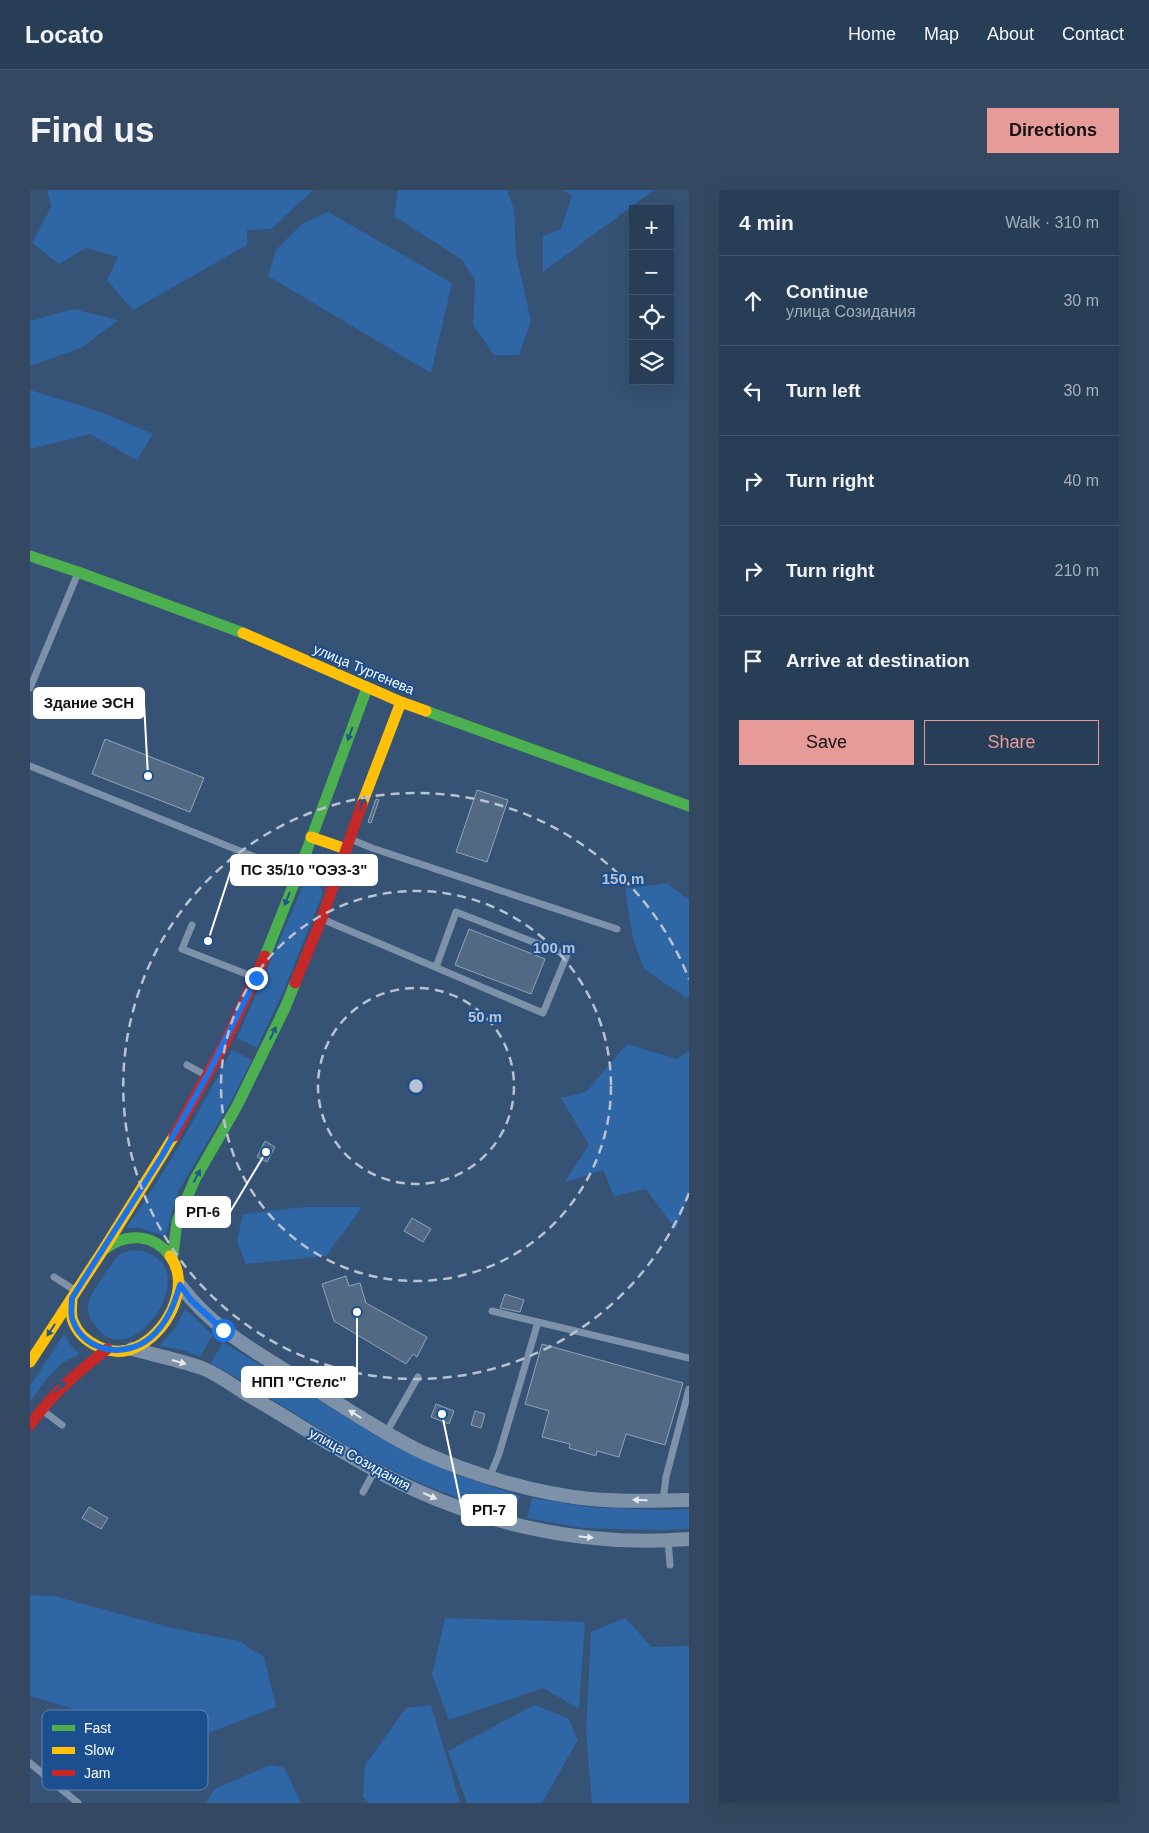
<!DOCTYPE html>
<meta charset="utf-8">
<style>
body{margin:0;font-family:Arial,sans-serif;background:#344961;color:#f1f3f6}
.controls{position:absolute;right:15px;top:15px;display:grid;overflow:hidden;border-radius:0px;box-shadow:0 5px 20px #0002}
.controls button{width:45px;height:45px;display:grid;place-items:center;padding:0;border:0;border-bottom:1px solid #44576d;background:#283e57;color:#f1f3f6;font:25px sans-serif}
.stop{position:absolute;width:15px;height:15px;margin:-11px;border:4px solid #1a73e8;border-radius:50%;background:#fff}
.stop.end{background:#1a73e8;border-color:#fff;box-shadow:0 1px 5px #0008}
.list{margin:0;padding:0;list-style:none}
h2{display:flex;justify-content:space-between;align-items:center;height:65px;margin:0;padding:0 20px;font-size:21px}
h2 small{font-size:16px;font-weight:400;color:#a5aeba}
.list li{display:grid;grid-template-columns:32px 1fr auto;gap:15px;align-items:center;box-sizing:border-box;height:90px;padding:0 20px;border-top:1px solid #44576d}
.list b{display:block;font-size:19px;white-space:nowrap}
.list p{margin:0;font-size:16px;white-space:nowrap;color:#a5aeba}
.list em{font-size:16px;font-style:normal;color:#a5aeba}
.actions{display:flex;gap:10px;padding:15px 20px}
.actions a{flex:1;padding:11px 0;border:1px solid #e69b98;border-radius:0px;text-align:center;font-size:18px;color:#e69b98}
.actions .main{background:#e69b98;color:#111}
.icon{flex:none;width:28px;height:28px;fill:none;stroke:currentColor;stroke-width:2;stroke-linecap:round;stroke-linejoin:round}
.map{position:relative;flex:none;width:659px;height:1613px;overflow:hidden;border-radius:0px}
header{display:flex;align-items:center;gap:30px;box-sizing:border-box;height:70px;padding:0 25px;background:#283e57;border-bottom:1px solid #44576d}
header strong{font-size:24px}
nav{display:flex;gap:28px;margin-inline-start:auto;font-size:18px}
.intro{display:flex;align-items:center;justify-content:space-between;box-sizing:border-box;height:120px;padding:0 30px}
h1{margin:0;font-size:35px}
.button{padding:12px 22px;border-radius:0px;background:#e69b98;color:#111;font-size:18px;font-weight:700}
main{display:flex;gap:30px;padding:0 30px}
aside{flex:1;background:#283e57;border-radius:0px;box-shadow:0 5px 20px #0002}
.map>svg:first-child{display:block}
</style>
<header>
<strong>Locato</strong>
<nav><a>Home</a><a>Map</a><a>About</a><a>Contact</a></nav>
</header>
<div class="intro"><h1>Find us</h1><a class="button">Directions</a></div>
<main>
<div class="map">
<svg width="659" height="1613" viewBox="0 0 659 1613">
<rect width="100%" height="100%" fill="#365274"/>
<path fill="#2f66a5" d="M17 0H283L241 39 217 40V55L103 120 77 90 88 67 56 58 29 74 2 53 21 17Z
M368 0H477L484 19 486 64 501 131 489 165H464L443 135 445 90 432 70 364 26Z
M531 0H624L513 82V46L531 39 542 5Z
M298 22 422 93 401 183 238 86 246 60 272 34Z
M44 119 88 130 51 158 0 176V131Z
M0 200 71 222 123 244 107 270 60 244 0 259Z
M280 693 290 697 293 703 254 800 227 858 207 848 273 696Z
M637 693 656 708H659V807H655L614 779 603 748 595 699Z
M597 854 647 869 659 861V1002L646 1040 616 999 584 1006 573 980 534 993 559 955 531 908 556 902Z
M202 860 222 870 200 913 148 1002 135 1046 109 1038H96C137 982 169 920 202 860Z
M274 1017H332L296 1066 216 1074 207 1051 213 1024Z
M103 1060C182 1066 107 1182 70 1141 65 1136 59 1128 58 1122 58 1119 58 1113 59 1110 62 1102 83 1071 89 1065 93 1062 98 1061 103 1060Z
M155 1119 183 1145 170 1167 153 1160 129 1156 145 1138Z
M34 1144 41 1156 50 1164 32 1173 15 1191 0 1212V1196Z
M193 1152 352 1249 427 1285 490 1306 484 1326C434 1312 385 1293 339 1268 285 1238 235 1203 181 1173Z
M502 1308 558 1317 633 1320 659 1319V1339L632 1340 552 1338 497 1328Z
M0 1405 24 1406 142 1438 209 1451 234 1467 246 1517 176 1544H126L0 1506Z
M415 1428 555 1432 549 1519 513 1498 419 1530 402 1485Z
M595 1428 622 1457 659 1456V1613H562L556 1541 561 1442Z
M401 1515 430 1613H339L333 1607 335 1575 376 1518Z
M504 1515 538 1528 548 1550 512 1613H437L418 1561Z
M240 1575 254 1577 271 1613H176L184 1599Z"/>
<path fill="#526984" stroke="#92a2b6" d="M75 549 174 588 160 622 62 584Z
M447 600 478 610 457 672 426 662Z
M346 609 349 610 341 633 338 632Z
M439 739 515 769 501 804 425 775Z
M235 951 245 957 237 972 227 967Z
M382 1028 401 1039 393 1052 374 1041Z
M316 1086 319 1096 330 1093 336 1113 397 1147 387 1167 383 1164 376 1174 304 1131 292 1094Z
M475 1104 494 1110 490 1122 470 1118Z
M512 1154 653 1193 635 1255 596 1244 589 1267 567 1261 566 1266 539 1258 540 1254 512 1247 519 1221 495 1214Z
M406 1214 424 1221 419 1234 401 1227Z
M445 1221 455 1224 451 1238 441 1235Z
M59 1317 78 1328 71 1339 52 1328Z"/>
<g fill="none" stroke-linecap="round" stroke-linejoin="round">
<path stroke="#7d92a8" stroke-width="7" d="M0 498 48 383
M0 576 267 684
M320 649 342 658 587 739
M292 729 513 823 537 765 426 722 406 777
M162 735 152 759 224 787
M157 875 177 886
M24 1087 46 1101
M462 1121 659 1168
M12 1220 32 1235
M356 1243 388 1187
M460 1286 469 1264 508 1132
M333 1302 345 1280
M633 1311 636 1287 659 1199
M638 1350 640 1375
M0 1573 48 1613"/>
<path stroke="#7d92a8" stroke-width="14" d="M150 1095C181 1138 229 1164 274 1192 313 1216 352 1243 394 1263 443 1285 507 1304 561 1309 593 1312 627 1311 659 1310
M102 1159C125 1165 149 1170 172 1178 188 1184 203 1196 218 1205 260 1229 302 1257 345 1280 441 1332 550 1358 659 1349"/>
<path stroke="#4caf50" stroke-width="11" d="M0 366 48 382 213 443
M396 521 659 616
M235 766 271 676 337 498
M75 1059C96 1042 124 1044 140 1066
M143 1065 147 1031 165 989 207 916 255 818 265 793"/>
<path stroke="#ffc107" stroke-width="11" d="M213 443 371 512 396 521
M332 614 371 512
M281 647 316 659
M42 1108C42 1116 40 1124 43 1131 51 1153 82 1168 104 1158 135 1146 163 1097 140 1066
M0 1172 77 1054 144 946"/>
<path stroke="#c62828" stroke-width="11" d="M265 793 292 728 332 614
M144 946 196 851 235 766
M0 1235C21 1205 48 1182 77 1159"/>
</g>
<defs><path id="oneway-solid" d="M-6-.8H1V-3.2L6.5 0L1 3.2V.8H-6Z" transform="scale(1.25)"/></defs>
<g fill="#205989">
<use href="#oneway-solid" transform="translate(320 544) rotate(110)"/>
<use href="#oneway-solid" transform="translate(332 613) rotate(-70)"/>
<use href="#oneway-solid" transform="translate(257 709) rotate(112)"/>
<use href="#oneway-solid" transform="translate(243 843) rotate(-65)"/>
<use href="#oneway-solid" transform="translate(167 986) rotate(-62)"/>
<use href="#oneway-solid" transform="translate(21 1140) rotate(123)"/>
<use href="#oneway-solid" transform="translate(30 1197) rotate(-44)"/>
</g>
<g fill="#e5e9ee">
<use href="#oneway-solid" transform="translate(149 1172) rotate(16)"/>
<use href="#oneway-solid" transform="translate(325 1224) rotate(-148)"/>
<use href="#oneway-solid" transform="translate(400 1306) rotate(24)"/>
<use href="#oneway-solid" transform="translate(610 1310) rotate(-179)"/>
<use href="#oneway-solid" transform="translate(556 1347) rotate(6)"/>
</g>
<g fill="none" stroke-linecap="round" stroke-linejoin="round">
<path stroke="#1a73e8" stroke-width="6" d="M193 1140 161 1110 150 1095C144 1115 137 1134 120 1148 96 1168 55 1163 43 1131 40 1125 42 1115 42 1108L132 966 177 886 226 788"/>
</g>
<g fill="none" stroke="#b9c2ce" stroke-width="2.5" stroke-dasharray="9 6">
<circle cx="386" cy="896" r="98"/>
<circle cx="386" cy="896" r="195"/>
<path d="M659 1003A293 293 0 1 1 659 789"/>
</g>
<g text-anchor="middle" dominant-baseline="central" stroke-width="4" stroke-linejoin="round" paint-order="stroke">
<g font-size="14" fill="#fff" stroke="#1b4f8f">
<text transform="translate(334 479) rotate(23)">улица Тургенева</text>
<text transform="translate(330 1269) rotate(29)">улица Созидания</text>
</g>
</g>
<rect x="12" y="1520" width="166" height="80" rx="8" fill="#1b4f8f" stroke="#5f84b1" stroke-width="1"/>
<rect x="22" y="1535" width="23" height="6" fill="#4caf50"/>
<rect x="22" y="1557" width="23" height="7" fill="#ffc107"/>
<rect x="22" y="1580" width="23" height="6" fill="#c62828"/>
<g font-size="14" fill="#fff">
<text x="54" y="1543">Fast</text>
<text x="54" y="1565">Slow</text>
<text x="54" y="1588">Jam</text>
</g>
<circle cx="386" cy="896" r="8" fill="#b9c2ce" stroke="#1b4f8f" stroke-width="2.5"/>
<g font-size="15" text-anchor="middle" font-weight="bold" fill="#b9c2ce" stroke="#1b4f8f" stroke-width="4" stroke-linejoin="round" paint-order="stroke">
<text x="593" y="694">150 m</text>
<text x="524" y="763">100 m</text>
<text x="455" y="832">50 m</text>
</g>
<path fill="none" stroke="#fff" stroke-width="2" d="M118 586L114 513M178 751L201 680M236 962L200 1022M327 1122L327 1192M412 1224L432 1320"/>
<g fill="#fff" stroke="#1b4f8f" stroke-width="2">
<circle cx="118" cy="586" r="5"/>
<circle cx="178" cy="751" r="5"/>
<circle cx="236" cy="962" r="5"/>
<circle cx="327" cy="1122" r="5"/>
<circle cx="412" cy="1224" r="5"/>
</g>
<g fill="#fff" stroke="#fff" stroke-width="2">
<rect x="4" y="498" width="110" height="30" rx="5"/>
<rect x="201" y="665" width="146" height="30" rx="5"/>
<rect x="146" y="1007" width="54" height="30" rx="5"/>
<rect x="212" y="1177" width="115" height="30" rx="5"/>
<rect x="432" y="1305" width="54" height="30" rx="5"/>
</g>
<g font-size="15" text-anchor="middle" font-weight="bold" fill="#111">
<text x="59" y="518">Здание ЭСН</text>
<text x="274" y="685">ПС 35/10 "ОЭЗ-3"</text>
<text x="173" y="1027">РП-6</text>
<text x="269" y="1197">НПП "Стелс"</text>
<text x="459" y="1325">РП-7</text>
</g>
</svg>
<div class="controls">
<button>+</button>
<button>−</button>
<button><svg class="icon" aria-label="locate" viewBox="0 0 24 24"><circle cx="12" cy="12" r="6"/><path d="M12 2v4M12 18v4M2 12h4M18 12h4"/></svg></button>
<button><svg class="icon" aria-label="layers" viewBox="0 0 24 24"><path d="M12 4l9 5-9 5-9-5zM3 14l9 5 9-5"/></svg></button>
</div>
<div class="stop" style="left:193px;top:1140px"></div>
<div class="stop end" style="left:226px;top:788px"></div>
</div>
<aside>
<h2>4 min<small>Walk · 310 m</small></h2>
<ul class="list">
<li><svg class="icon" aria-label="ahead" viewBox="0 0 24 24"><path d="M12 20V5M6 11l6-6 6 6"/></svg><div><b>Continue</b><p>улица Созидания</p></div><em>30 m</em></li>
<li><svg class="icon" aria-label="left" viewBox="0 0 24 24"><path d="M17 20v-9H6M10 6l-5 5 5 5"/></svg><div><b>Turn left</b></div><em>30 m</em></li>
<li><svg class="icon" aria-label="right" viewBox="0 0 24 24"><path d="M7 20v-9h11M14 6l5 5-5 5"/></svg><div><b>Turn right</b></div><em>40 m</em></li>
<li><svg class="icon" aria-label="right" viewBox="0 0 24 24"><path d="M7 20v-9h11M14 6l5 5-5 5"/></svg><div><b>Turn right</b></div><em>210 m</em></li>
<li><svg class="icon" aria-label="arrive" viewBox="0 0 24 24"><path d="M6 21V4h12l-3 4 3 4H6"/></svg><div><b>Arrive at destination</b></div></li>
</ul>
<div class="actions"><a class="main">Save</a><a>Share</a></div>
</aside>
</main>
